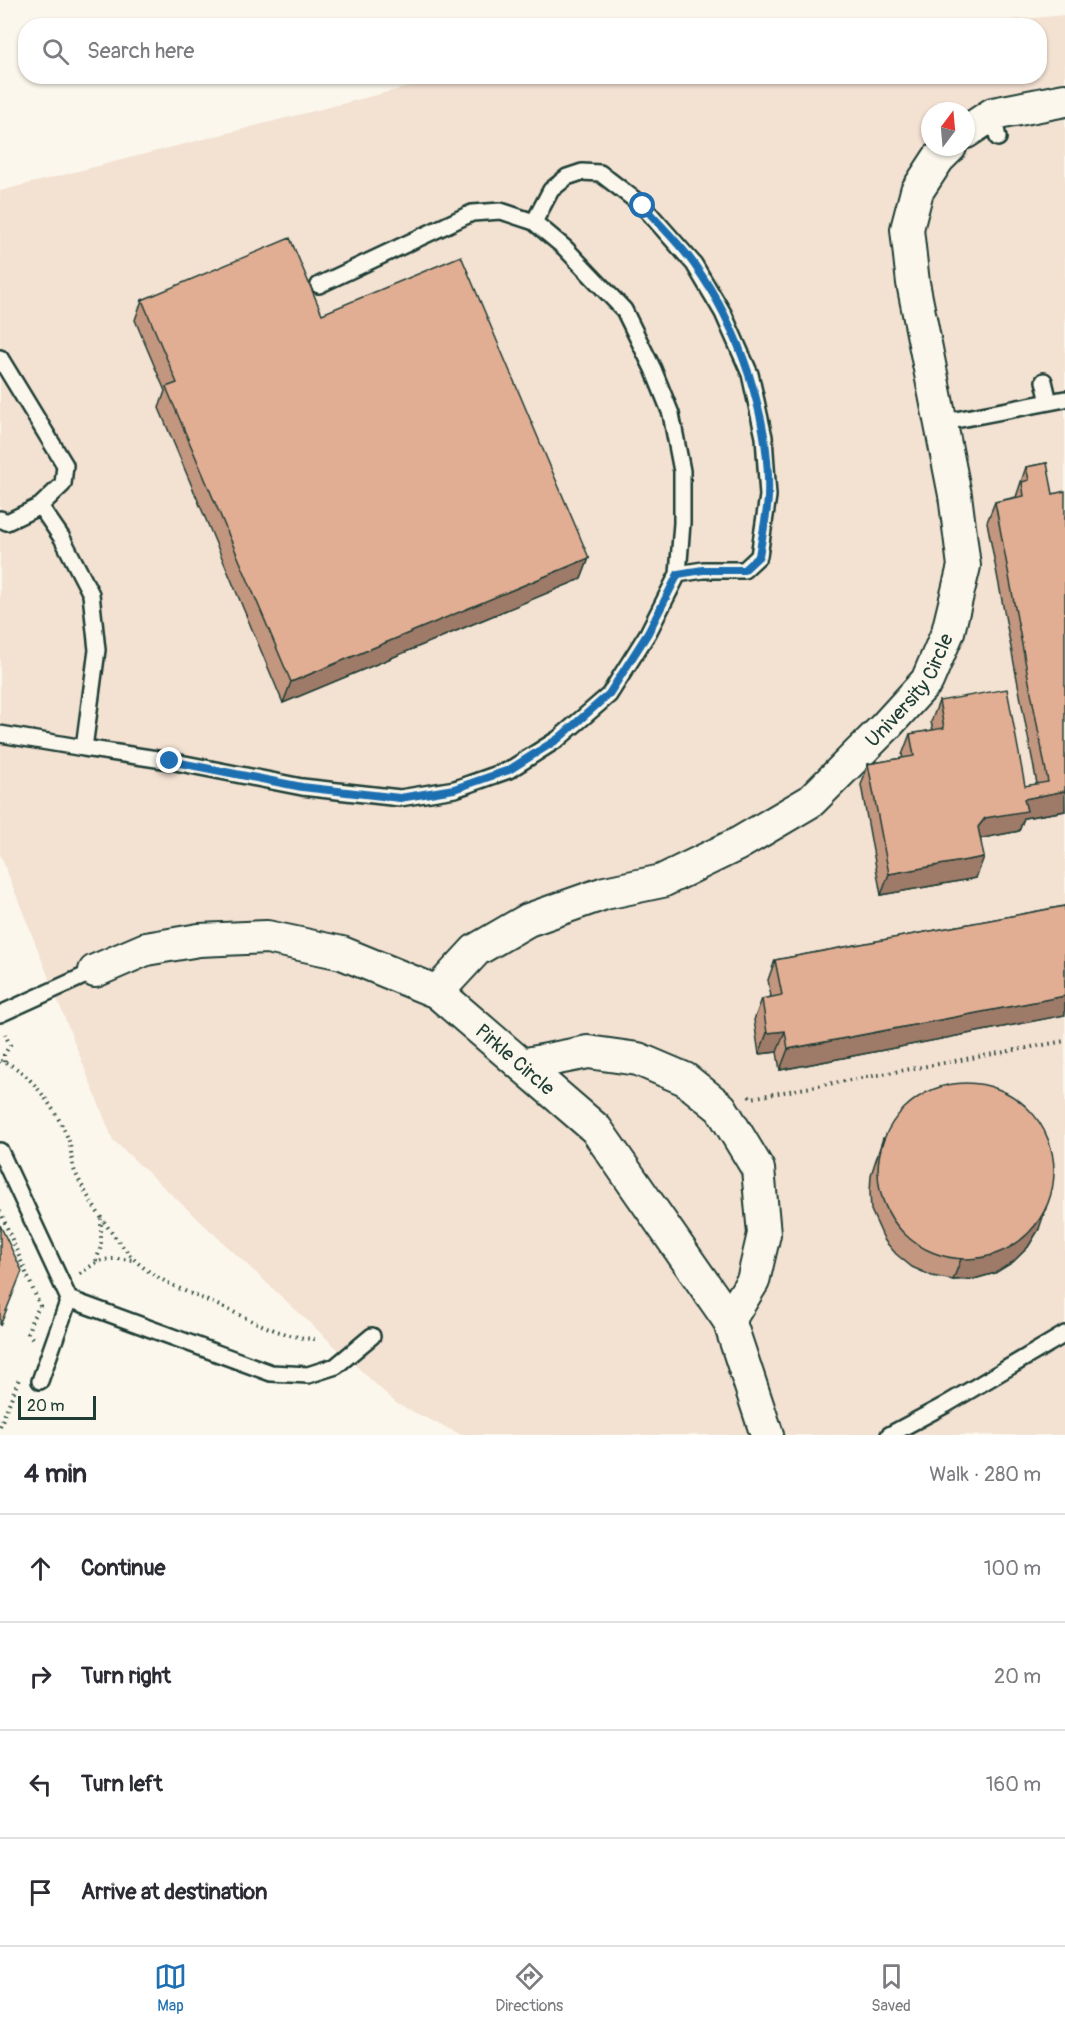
<!DOCTYPE html>
<meta charset="utf-8">
<style>
body{margin:0;font-family:Pangolin,sans-serif;background:#f2f2f3;color:#2b2b33}
.compass{position:absolute;left:921px;top:102px;width:54px;height:54px;border-radius:50%;background:#fff;box-shadow:0 2px 4px #0004;rotate:16deg}
.scale{position:absolute;left:18px;bottom:15px;width:78px;box-sizing:border-box;padding-left:6px;border:3px solid #1f3d34;border-top:0;font-size:16px;line-height:21px;white-space:nowrap;color:#1f3d34;-webkit-text-stroke:4px #fbf7ec;paint-order:stroke}
.stop{position:absolute;width:18px;height:18px;margin:-14px;border:4px solid #1f6fb2;border-radius:50%;background:#fff}
.stop.end{background:#1f6fb2;border-color:#fff;box-shadow:0 2px 6px #0008}
.list{margin:0;padding:0;list-style:none}
h2{display:flex;justify-content:space-between;align-items:center;height:78px;margin:0;padding:0 24px;font-size:26px}
h2 small{font-size:20px;font-weight:400;color:#7c7c81}
.list li{display:grid;grid-template-columns:39px 1fr auto;gap:18px;align-items:center;box-sizing:border-box;height:108px;padding:0 24px;border-top:2px solid #e1e1e2}
.list b{display:block;font-size:22px;white-space:nowrap}
.list em{font-size:20px;font-style:normal;color:#7c7c81}
.icon{flex:none;width:33px;height:33px;fill:none;stroke:currentColor;stroke-width:2;stroke-linecap:round;stroke-linejoin:round}
.map{position:relative;flex:none;width:1065px;height:1435px;overflow:hidden}
.search{position:absolute;background:#fff;box-shadow:0 2px 4px #0004;left:18px;right:18px;top:18px;height:66px;display:flex;align-items:center;gap:15px;box-sizing:border-box;padding:0 21px;border-radius:24px;color:#7c7c81;font-size:22px}
.sheet{height:510px;background:#fff}
nav{display:flex;justify-content:space-around;align-items:center;box-sizing:border-box;height:84px;border-top:2px solid #e1e1e2;background:#fff;font-size:16px;color:#7c7c81}
nav a{display:grid;justify-items:center;gap:3px}
nav .on{color:#1f6fb2}
.map>svg:first-child{display:block}
</style>
<div class="map">
<svg width="1065" height="1435" viewBox="0 0 1065 1435">
<rect width="100%" height="100%" fill="#fbf7ec"/>
<filter id="ink" filterUnits="userSpaceOnUse"><feTurbulence type="fractalNoise" baseFrequency=".0167" numOctaves="2"/><feDisplacementMap in="SourceGraphic" scale="12" xChannelSelector="R" yChannelSelector="G"/><feConvolveMatrix kernelMatrix="1 2 1 2 8 2 1 2 1" color-interpolation-filters="sRGB"/></filter>
<g filter="url(#ink)">
<path fill="#f3e1d2" fill-rule="evenodd" d="M1065 15V1435H462L397 1404 113 1140 0 854V191L447 77 1040 76V26L957 25ZM930 111H966V147H930Z"/>
<g fill="none" stroke-linecap="round" stroke-linejoin="round">
<g stroke="#1f3d34" stroke-width="20">
<path id="lane" d="M993 114 998 138
M319 285 472 213 501 211 534 222
M0 358 65 465 63 484 40 506 7 522 0 519
M1044 381 1049 402
M940 423 1065 399
M0 734 84 748 97 650 91 594 62 538 40 506
M84 748 170 761 302 787 400 798 455 789 509 770 558 739 609 695 648 633 678 574 703 570H744L759 556 768 496 764 437 750 374 723 313 694 264 643 206 600 173 582 172 567 177 551 190 534 222 565 248 624 310 653 369 671 414 682 471V523L678 574
M0 1014 95 971
M0 1151 69 1299 271 1373 308 1375 336 1366 372 1336
M40 1381 69 1299
M889 1435 945 1405 1065 1334"/>
</g>
<g stroke="#1f3d34" stroke-width="36">
<g id="street">
<path d="M966 132 993 114 1065 100"/>
<path id="s1" d="M95 971 146 949 199 940 267 937 342 953 437 992 596 1129 729 1320 767 1435"/>
<path id="s2" d="M437 992 476 950 528 920 605 893 662 881 738 844 811 801 885 727 927 681 948 632 964 566 955 495 913 283 907 229 917 191 938 159 950 147"/>
<path d="M522 1065 588 1052 638 1059 685 1079 721 1108 758 1169 764 1234 753 1281 729 1320"/>
</g>
</g>
<path stroke="#1f3d34" stroke-width="4" stroke-dasharray="1.5 4.5" stroke-linecap="butt" d="M0 1061C28 1066 60 1116 69 1141 72 1151 71 1163 75 1172 90 1203 111 1235 134 1259 156 1282 200 1297 229 1310 255 1322 286 1338 315 1339
M4 1062V1055L10 1045 5 1034
M749 1096 751 1098 1065 1041
M0 1211 40 1306 32 1319 28 1333 33 1339
M96 1261 101 1247V1219
M80 1274C101 1257 108 1258 134 1260
M0 1426 19 1379"/>
<use href="#lane" stroke="#fbf7ec" stroke-width="15"/>
<use href="#street" stroke="#fbf7ec" stroke-width="32"/>
</g>
<path fill="#c2967f" stroke="#1f3d34" stroke-width="1.5" d="M142 300 322 314 589 558 581 579 283 703 159 408 165 391 135 320Z
M1047 463 1065 811 1024 818 1019 831 981 838 976 878 881 895 861 785 868 764 903 758 902 755 910 734 933 730 931 722 939 701 1025 786 1037 784 987 522 995 502 1016 497 1026 467Z
M1065 906V1015L780 1070 777 1052 759 1054 754 1020 762 999 771 997 768 980 775 960Z
M883 1138 1039 1229 1028 1247 1013 1262 995 1273 974 1279 953 1280 932 1276 912 1267 896 1254 885 1241 871 1210 870 1192 871 1175Z"/>
<path fill="#9e7a68" stroke="#1f3d34" stroke-width="1.5" d="M589 558 581 579 283 703 291 682Z
M1065 791V811L1024 818 1019 831 978 839V827L985 818 1024 799Z
M984 857 976 878 881 895 889 874Z
M1065 996V1015L780 1070 788 1049Z
M785 1031 777 1052 759 1054 767 1033Z
M1046 1208 1039 1229 1028 1247 1013 1262 995 1273 974 1279 953 1280 961 1259Z"/>
<path fill="#e1ae94" stroke="#1f3d34" stroke-width="1.5" d="M290 238 322 314 461 256 589 558 291 682 166 387 177 383 142 300Z
M1047 463 1053 494 1065 491V791L1024 799 1027 811 985 818 978 827 984 857 889 874 868 764 914 756 910 734 944 728 939 701 1007 689 1025 786 1048 782 995 502 1024 496 1022 482 1029 480 1026 467Z
M1065 906V996L788 1049 785 1031 767 1033 762 999 782 995 775 960Z
M878 1171a88 88 0 1 1 176 0a88 88 0 1 1-176 0Z
M0 1225 22 1271 0 1326Z"/>
</g>
<g fill="none" stroke-linecap="round" stroke-linejoin="round" filter="url(#ink)">
<path stroke="#1f6fb2" stroke-width="8" d="M170 761 302 787 400 798 454 789 509 770 558 739 609 694 648 633 678 574 703 570H744L759 556C762 536 767 516 768 497 771 419 739 327 694 264 679 243 660 225 643 206"/>
</g>
<g text-anchor="middle" dominant-baseline="central" stroke-width="4.5" stroke-linejoin="round" paint-order="stroke">
<g font-size="20" fill="#1f3d34" stroke="#fbf7ec">
<text stroke="none"><textPath href="#s2" startOffset="576">University Circle</textPath></text>
<text stroke="none"><textPath href="#s1" startOffset="460">Pirkle Circle</textPath></text>
</g>
</g>
</svg>
<svg class="compass" viewBox="-18 -18 36 36"><path d="M0-13l5 13h-10z" fill="#e53935"/><path d="M0 13l5-13h-10z" fill="#7c7c81"/></svg>
<div class="scale">20 m</div>
<div class="stop" style="left:643px;top:206px"></div>
<div class="stop end" style="left:170px;top:761px"></div>
<div class="search"><svg class="icon" aria-label="search" viewBox="0 0 24 24"><circle cx="10" cy="10" r="6"/><path d="M15 15l6 6"/></svg>Search here</div>
</div>
<section class="sheet">
<h2>4 min<small>Walk · 280 m</small></h2>
<ul class="list">
<li><svg class="icon" aria-label="ahead" viewBox="0 0 24 24"><path d="M12 20V5M6 11l6-6 6 6"/></svg><div><b>Continue</b></div><em>100 m</em></li>
<li><svg class="icon" aria-label="right" viewBox="0 0 24 24"><path d="M7 20v-9h11M14 6l5 5-5 5"/></svg><div><b>Turn right</b></div><em>20 m</em></li>
<li><svg class="icon" aria-label="left" viewBox="0 0 24 24"><path d="M17 20v-9H6M10 6l-5 5 5 5"/></svg><div><b>Turn left</b></div><em>160 m</em></li>
<li><svg class="icon" aria-label="arrive" viewBox="0 0 24 24"><path d="M6 21V4h12l-3 4 3 4H6"/></svg><div><b>Arrive at destination</b></div></li>
</ul>
</section>
<nav>
<a class="on"><svg class="icon" aria-label="map" viewBox="0 0 24 24"><path d="M3 6l6-2 6 2 6-2v14l-6 2-6-2-6 2zM9 4v14M15 6v14"/></svg>Map</a>
<a><svg class="icon" aria-label="directions" viewBox="0 0 24 24"><path d="M12 3l9 9-9 9-9-9zM9 14v-3h6M13 9l2 2-2 2"/></svg>Directions</a>
<a><svg class="icon" aria-label="saved" viewBox="0 0 24 24"><path d="M7 4h10v16l-5-4-5 4z"/></svg>Saved</a>
</nav>
